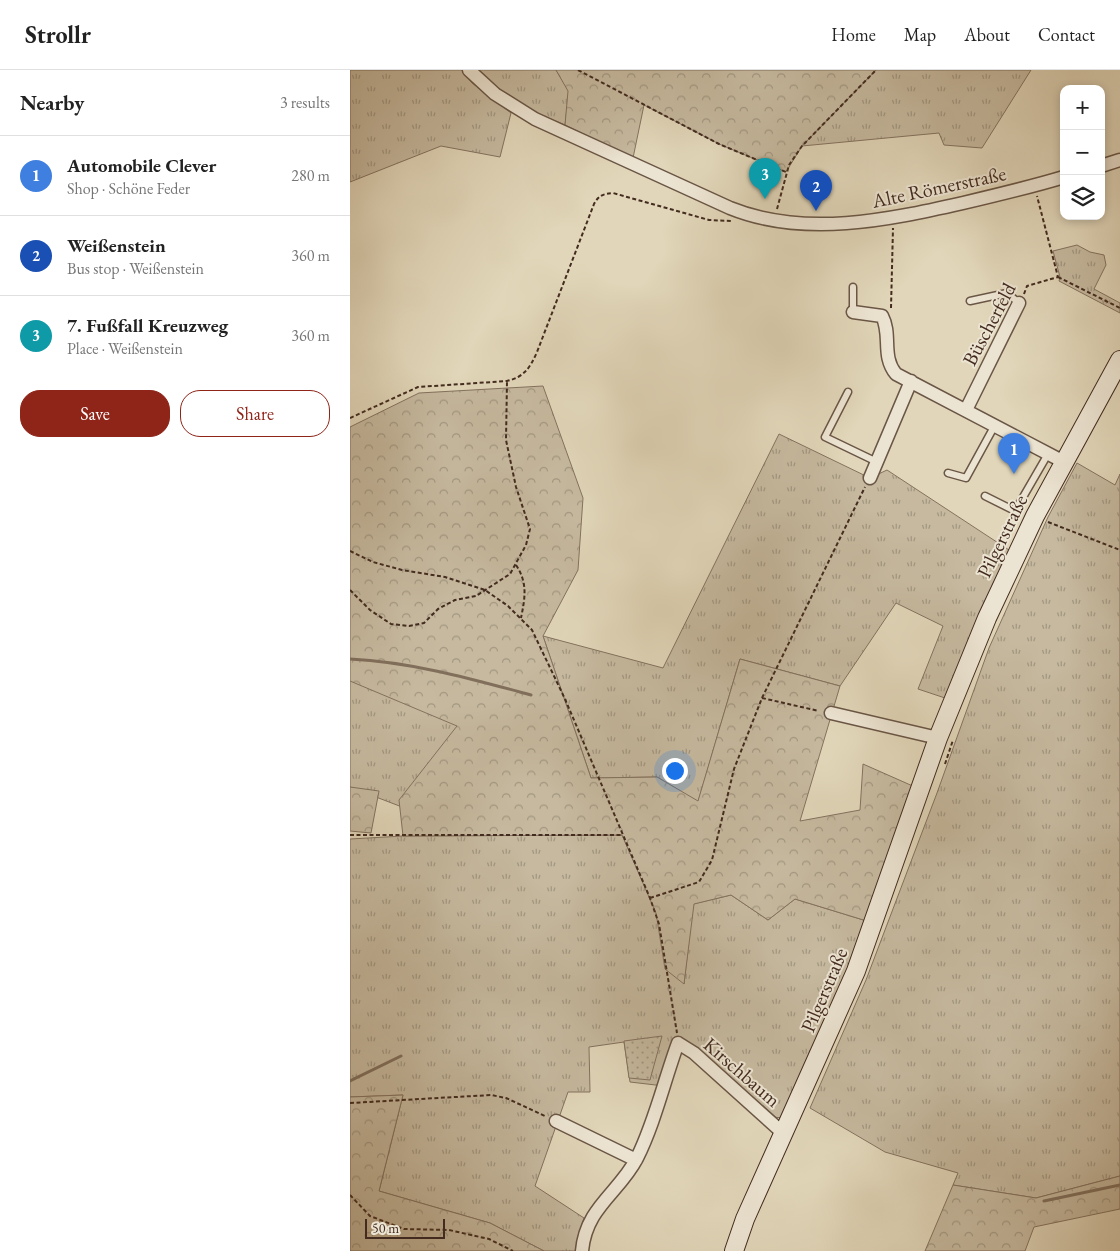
<!DOCTYPE html>
<meta charset="utf-8">
<style>
body{margin:0;font-family:"EB Garamond",serif;background:#f6f6f6;color:#222}
.controls{position:absolute;right:15px;top:15px;display:grid;overflow:hidden;border-radius:10px;box-shadow:0 2px 8px #0003}
.controls button{width:45px;height:45px;display:grid;place-items:center;padding:0;border:0;border-bottom:1px solid #e0e0e0;background:#fff;color:#222;font:25px sans-serif}
.scale{position:absolute;left:15px;bottom:12px;width:80px;box-sizing:border-box;padding-left:5px;border:2px solid #432b1f;border-top:0;font-size:14px;line-height:18px;white-space:nowrap;color:#432b1f;-webkit-text-stroke:4px #ece4d2;paint-order:stroke}
.you{position:absolute;left:324px;top:700px;width:18px;height:18px;margin:-12px;border:4px solid #fff;border-radius:50%;background:#1a73e8;box-shadow:0 0 0 8px #1a73e833}
.badge{display:grid;place-items:center;width:32px;height:32px;border-radius:50%;background:#8f2418;color:#fff;font-size:16px;font-weight:700}
.pin{position:absolute;translate:-50% -41px;filter:drop-shadow(0 1px 2px #0008)}
.pin::after{content:'';position:absolute;top:26px;width:18px;height:15px;background:inherit;clip-path:polygon(0 0,100% 0,50% 100%)}
.list{margin:0;padding:0;list-style:none}
h2{display:flex;justify-content:space-between;align-items:center;height:65px;margin:0;padding:0 20px;font-size:21px}
h2 small{font-size:16px;font-weight:400;color:#767676}
.list li{display:grid;grid-template-columns:32px 1fr auto;gap:15px;align-items:center;box-sizing:border-box;height:80px;padding:0 20px;border-top:1px solid #e0e0e0}
.list b{display:block;font-size:19px;white-space:nowrap}
.list p{margin:0;font-size:16px;white-space:nowrap;color:#767676}
.list em{font-size:16px;font-style:normal;color:#767676}
.actions{display:flex;gap:10px;padding:15px 20px}
.actions a{flex:1;padding:11px 0;border:1px solid #8f2418;border-radius:20px;text-align:center;font-size:18px;color:#8f2418}
.actions .main{background:#8f2418;color:#fff}
.icon{flex:none;width:28px;height:28px;fill:none;stroke:currentColor;stroke-width:2;stroke-linecap:round;stroke-linejoin:round}
.map{position:relative;flex:none;width:770px;height:1181px;overflow:hidden}
header{display:flex;align-items:center;gap:30px;box-sizing:border-box;height:70px;padding:0 25px;background:#fff;border-bottom:1px solid #e0e0e0}
header strong{font-size:24px}
nav{display:flex;gap:28px;margin-inline-start:auto;font-size:18px}
main{display:flex}
aside{flex:1;background:#fff}
.map>svg:first-child{display:block}
</style>
<header>
<strong>Strollr</strong>
<nav><a>Home</a><a>Map</a><a>About</a><a>Contact</a></nav>
</header>
<main>
<aside>
<h2>Nearby<small>3 results</small></h2>
<ul class="list">
<li><span class="badge" style="background:#3f7fe0">1</span><div><b>Automobile Clever</b><p>Shop · Schöne Feder</p></div><em>280 m</em></li>
<li><span class="badge" style="background:#1a4fb4">2</span><div><b>Weißenstein</b><p>Bus stop · Weißenstein</p></div><em>360 m</em></li>
<li><span class="badge" style="background:#0f9aa8">3</span><div><b>7. Fußfall Kreuzweg</b><p>Place · Weißenstein</p></div><em>360 m</em></li>
</ul>
<div class="actions"><a class="main">Save</a><a>Share</a></div>
</aside>
<div class="map">
<svg width="770" height="1181" viewBox="0 0 770 1181">
<defs>
<pattern id="grass-tufts" width="24" height="20" patternUnits="userSpaceOnUse" patternTransform="scale(1.25)"><rect width="24" height="20" fill="#c6b99f"/><path d="M3 7l-1-3M5 7V3M7 7l1-3M15 17l-1-3M17 17v-4M19 17l1-3" fill="none" stroke="#a29781"/></pattern>
<pattern id="forest-crowns" width="20" height="18" patternUnits="userSpaceOnUse" patternTransform="scale(1.25)"><rect width="20" height="18" fill="#c6b99f"/><path d="M2 6a3 3 0 1 1 6 0M12 15a3 3 0 1 1 6 0" fill="none" stroke="#a29781"/></pattern>
<pattern id="park-dots" width="8" height="8" patternUnits="userSpaceOnUse" patternTransform="scale(1.25)"><rect width="8" height="8" fill="#c6b99f"/><path d="M2 2h.1M6 6h.1" fill="none" stroke="#a29781" stroke-width="1.8" stroke-linecap="round"/></pattern>
</defs>
<rect width="100%" height="100%" fill="#e1d6b9"/>
<filter id="stains"><feTurbulence type="fractalNoise" baseFrequency=".004" numOctaves="4"/><feColorMatrix values="0 0 0 0 .2 0 0 0 0 .09 0 0 0 0 .02 0 0 0 .5 -.17"/></filter>
<radialGradient id="worn" r=".72"><stop offset=".6" stop-color="#630" stop-opacity="0"/><stop offset="1" stop-color="#630" stop-opacity=".3"/></radialGradient>
<path fill="url(#grass-tufts)" stroke="#84725f" d="M0 0H112L122 13 161 43 150 87 91 76 0 112Z
M125 0H206L219 21 215 55 163 33Z
M526 0H681L632 78 594 75 589 63 452 76Z
M727 175 740 182 754 185 756 195 744 219 770 233V243L709 211 710 207 703 181Z
M429 364 520 408 537 400 662 482 598 629 568 619 593 556 546 533 490 616 390 589 348 732 307 707 241 708 193 566 313 598Z
M727 393 765 415 770 404V1106L686 1128 603 1115 608 1103 535 1082 460 1038 516 910 587 723 639 578 698 447Z
M0 602 113 652 52 737 0 717Z
M272 765 300 828 334 914 343 834 381 825 418 850 445 829 520 852 435 1048 421 1047 328 973 314 1016 280 1012 274 972 239 977 240 1022H218L185 1116 234 1148 228 1166 227 1181H194L140 1153 29 1121 53 1025 0 1027V769L53 766Z"/>
<path fill="url(#forest-crowns)" stroke="#84725f" d="M206 0H526L452 76 436 102 369 74 294 35 283 88 215 55 218 21Z
M193 316 233 428 228 500 193 566 241 708 307 707 348 731 390 589 490 616 450 751 510 740 513 694 565 717 520 852 445 829 418 850 381 825 344 834 334 914 315 899 306 843 272 765 53 766 49 730 107 656 0 611V357L69 323Z
M0 717 29 721 21 763 0 761Z
M53 1025 29 1121 140 1153 194 1181H0V1027Z
M770 1106V1139L684 1157 675 1181H575L603 1115 686 1128Z"/>
<path fill="url(#park-dots)" stroke="#84725f" d="M312 966 300 1010 279 1008 274 971Z"/>
<g fill="none" stroke-linecap="round" stroke-linejoin="round">
<path stroke="#816f5c" stroke-width="3" d="M0 589C62 592 122 609 181 625
M0 1011 51 986
M694 1131 770 1115"/>
<g stroke="#6a5646" stroke-width="9">
<path id="lane" d="M620 231 657 223 669 233
M503 242V217
M498 322 475 367 527 392
M598 403 616 408 645 355
M635 426 665 441 698 384"/>
</g>
<g stroke="#6a5646" stroke-width="15">
<path id="street" d="M119 0 145 24 185 49 380 138C454 168 538 150 613 133 647 125 681 117 714 107
M751 96 770 90
M503 242 532 246C542 265 531 286 546 304L714 392
M616 340 669 233
M520 408 561 311
M481 643 588 668
M206 1051 286 1090
M232 1181C236 1137 269 1123 287 1088 305 1052 314 1011 328 973L344 983 434 1064"/>
</g>
<g stroke="#432b1f" stroke-width="20">
<path id="secondary" d="M384 1181 395 1149 506 901 588 668 637 548 685 446 770 290"/>
</g>
<path stroke="#432b1f" stroke-width="2" stroke-dasharray="4 2.5" stroke-linecap="butt" d="M228 0 369 74 436 102
M427 139 439 95 452 76 526 0
M708 207 770 238
M674 224 677 216 708 207 687 126
M541 238 543 158
M0 348 68 317 157 311C174 307 180 298 187 282L244 134C249 125 253 124 263 123L359 150 381 151
M698 452 770 480
M0 481 23 492 52 500 95 507 135 520 158 536 182 560 215 629 300 828 309 854 327 963
M166 495C178 513 175 528 171 548
M0 520 20 540 41 554 59 556 74 553 88 539 105 530 126 526 160 504 176 475 180 459 166 417 156 370 157 311
M412 628 515 417
M595 694 603 670
M0 765H272
M300 828 349 812 362 790 384 699 412 628 469 641
M0 1033 141 1025 156 1028 195 1046
M0 1125 20 1146 54 1159 99 1160 139 1169 163 1181"/>
<use href="#lane" stroke="#ece4d2" stroke-width="6"/>
<use href="#street" stroke="#ece4d2" stroke-width="12"/>
<use href="#secondary" stroke="#ece4d2" stroke-width="18"/>
</g>
<g text-anchor="middle" dominant-baseline="central" stroke-width="4" stroke-linejoin="round" paint-order="stroke">
<g font-size="20" fill="#432b1f" stroke="#ece4d2">
<text transform="translate(589 117) rotate(-12)">Alte Römerstraße</text>
<text transform="translate(639 254) rotate(-62)">Büscherfeld</text>
<text transform="translate(652 466) rotate(-64)">Pilgerstraße</text>
<text transform="translate(474 920) rotate(-67)">Pilgerstraße</text>
<text transform="translate(392 1002) rotate(41)">Kirschbaum</text>
</g>
</g>
<rect width="100%" height="100%" filter="url(#stains)"/>
<rect width="100%" height="100%" fill="url(#worn)"/>
</svg>
<div class="controls">
<button>+</button>
<button>−</button>
<button><svg class="icon" aria-label="layers" viewBox="0 0 24 24"><path d="M12 4l9 5-9 5-9-5zM3 14l9 5 9-5"/></svg></button>
</div>
<div class="scale">50 m</div>
<div class="you"></div>
<div class="pin badge" style="left:664px;top:404px;background:#3f7fe0">1</div>
<div class="pin badge" style="left:466px;top:141px;background:#1a4fb4">2</div>
<div class="pin badge" style="left:415px;top:129px;background:#0f9aa8">3</div>
</div>
</main>
